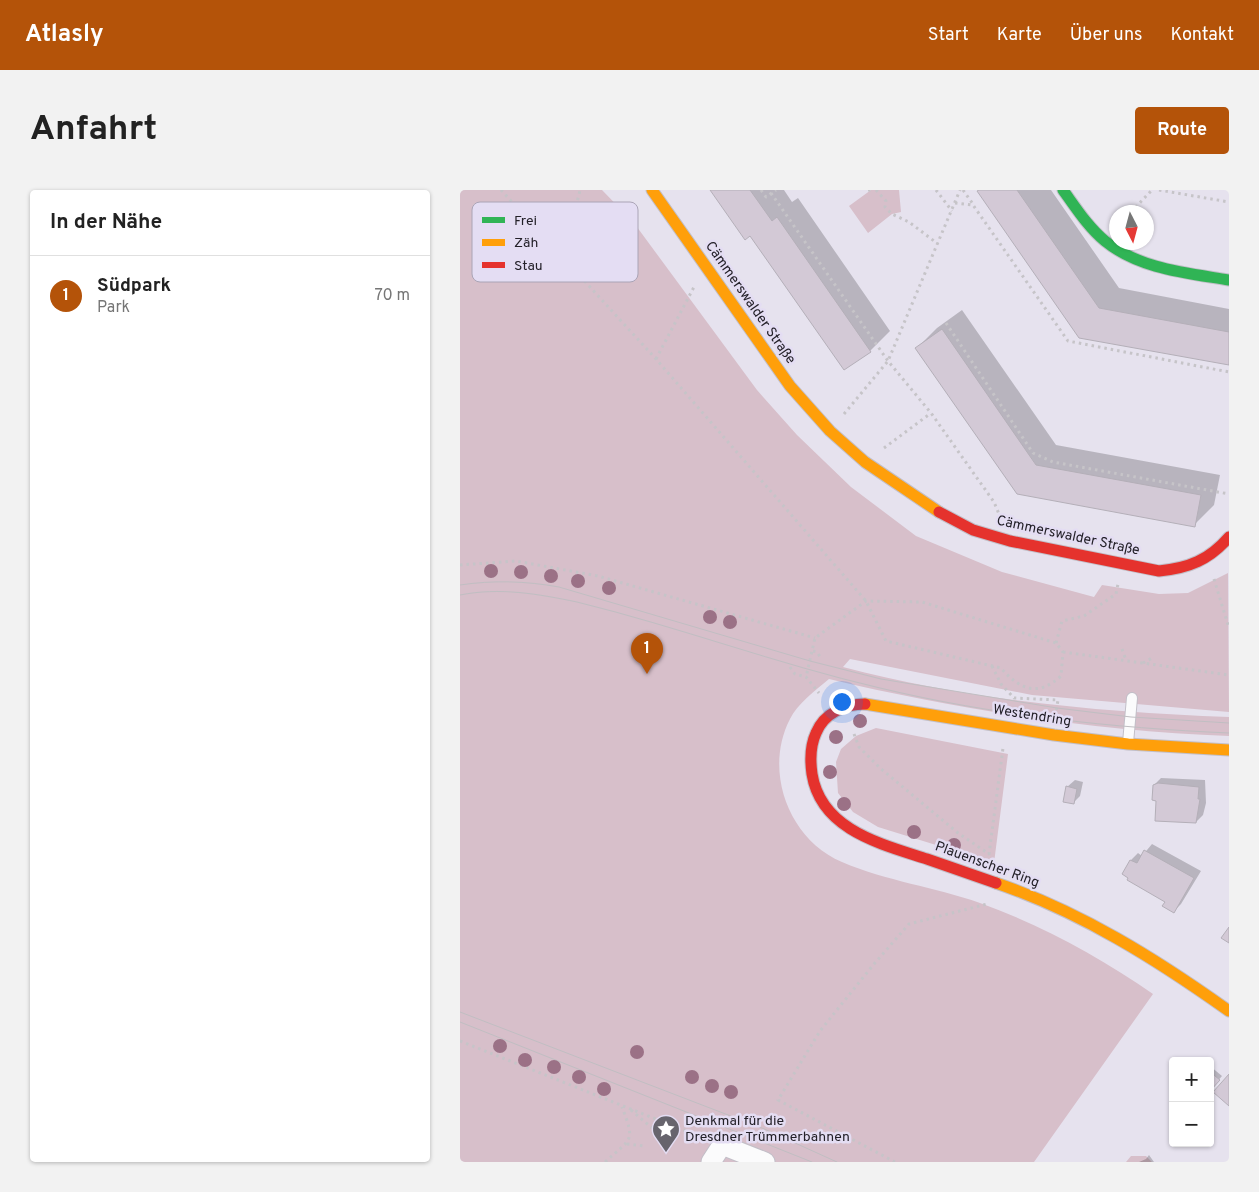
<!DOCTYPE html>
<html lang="de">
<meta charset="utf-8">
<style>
body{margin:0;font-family:Overpass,sans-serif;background:#f2f2f2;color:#222}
.controls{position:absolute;right:15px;bottom:15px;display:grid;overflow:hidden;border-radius:5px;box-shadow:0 1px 4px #0004}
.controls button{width:45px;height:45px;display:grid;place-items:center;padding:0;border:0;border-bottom:1px solid #e0e0e0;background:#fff;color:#222;font:25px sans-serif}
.compass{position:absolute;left:649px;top:15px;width:45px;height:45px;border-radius:50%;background:#fff;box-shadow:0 1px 4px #0004;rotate:174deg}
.you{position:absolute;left:381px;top:511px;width:18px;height:18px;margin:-12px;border:4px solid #fff;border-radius:50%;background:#1a73e8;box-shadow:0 0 0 8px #1a73e833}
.badge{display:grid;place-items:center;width:32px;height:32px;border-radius:50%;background:#b45309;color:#fff;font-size:16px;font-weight:700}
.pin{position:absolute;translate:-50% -41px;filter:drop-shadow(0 1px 2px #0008)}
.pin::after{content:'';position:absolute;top:26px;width:18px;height:15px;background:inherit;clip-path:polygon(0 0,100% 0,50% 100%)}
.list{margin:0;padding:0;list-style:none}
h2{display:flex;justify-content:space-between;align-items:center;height:65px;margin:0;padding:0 20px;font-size:21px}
h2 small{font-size:16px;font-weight:400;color:#767676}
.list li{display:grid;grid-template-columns:32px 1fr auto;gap:15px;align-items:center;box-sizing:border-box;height:80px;padding:0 20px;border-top:1px solid #e0e0e0}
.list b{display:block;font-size:19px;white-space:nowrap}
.list p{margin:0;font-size:16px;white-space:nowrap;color:#767676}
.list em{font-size:16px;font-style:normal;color:#767676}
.map{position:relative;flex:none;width:769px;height:972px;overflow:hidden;border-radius:5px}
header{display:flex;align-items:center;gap:30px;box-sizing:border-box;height:70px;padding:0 25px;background:#b45309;color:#fff}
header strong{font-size:24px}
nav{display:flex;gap:28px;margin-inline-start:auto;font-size:18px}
.intro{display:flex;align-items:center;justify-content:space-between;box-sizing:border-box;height:120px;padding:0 30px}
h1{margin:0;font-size:35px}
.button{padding:12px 22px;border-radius:5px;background:#b45309;color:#fff;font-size:18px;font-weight:700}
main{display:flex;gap:30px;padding:0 30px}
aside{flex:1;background:#fff;border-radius:5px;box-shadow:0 1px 4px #0004}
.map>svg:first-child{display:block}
</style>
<header>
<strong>Atlasly</strong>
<nav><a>Start</a><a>Karte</a><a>Über uns</a><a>Kontakt</a></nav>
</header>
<div class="intro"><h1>Anfahrt</h1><a class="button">Route</a></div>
<main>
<aside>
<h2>In der Nähe<small></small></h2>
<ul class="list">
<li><span class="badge">1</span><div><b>Südpark</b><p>Park</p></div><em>70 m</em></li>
</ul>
</aside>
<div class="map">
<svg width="769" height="972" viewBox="0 0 769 972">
<rect width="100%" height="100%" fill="#e6e2ee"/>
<path fill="#d7bfca" d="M0 0H142L174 33 297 200 337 245 391 297 456 346 542 382 634 407 642 395 699 404 728 403 768 383 769 522 572 505 390 469 383 477C508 510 639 522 769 527V546C634 541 500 520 369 489 356 500 337 514 330 529 303 581 329 650 382 672 426 691 475 697 520 713 581 735 640 767 693 804L574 972H0Z
M411 0H439L441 22 432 24 408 43 389 16Z
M416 538 548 564 534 673 418 637 393 622 378 603 376 572 381 559 396 546Z
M671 966H686L692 972H666Z"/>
<path fill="#0003" d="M251 0H324L332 12 338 8 430 141 410 161 384 179 291 44Z
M520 0H591L659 98 769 119V174L620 146Z
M502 120 596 255 760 285 754 315 734 335 558 303 457 158 477 138Z
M701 588 745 590 746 613 743 625 736 632 697 609 694 595Z
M615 590 623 592 620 606 613 613 607 597Z
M692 654 741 681 721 714 714 721 706 711 664 684 671 670 678 663 682 666Z
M750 876 762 886 750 900Z
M689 965 694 972H679L686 969Z"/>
<path fill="#d3c9d6" stroke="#b4afb8" d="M250 0H290L312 31 317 27 411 162 384 180 290 46 285 50Z
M519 0H557L639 118 769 142V175L619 148 517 1Z
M482 139 576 275 741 305 735 337 557 304 455 158Z
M698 593 739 597 738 609H740L736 633 695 631 696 611 692 610 693 595Z
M606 596 617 599 614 614 603 612Z
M684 660 734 688 714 723 702 716 705 712 667 690 668 688 662 684 670 670 677 673Z
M769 737V753L761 748Z
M750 882 760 890 750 901Z
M769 884V916L753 902Z"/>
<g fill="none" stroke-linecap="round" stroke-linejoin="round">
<g stroke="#c2bfc8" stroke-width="12">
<path id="lane" d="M668 553 672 508"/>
</g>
<g stroke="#c2bfc8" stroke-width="21">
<path id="street" d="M251 972 262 955 305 972"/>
</g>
<g stroke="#c2bfc8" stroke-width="13">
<path id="fast" d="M603 0C616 18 628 37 645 51 679 79 727 83 769 90"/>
</g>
<g stroke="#c2bfc8" stroke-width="13">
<path id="slow" d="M192 0 330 196 370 241 405 272 479 322
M405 514 594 545 668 554 769 560
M536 693C621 722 696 769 769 821"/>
</g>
<g stroke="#c2bfc8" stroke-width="13">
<path id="jam" d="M479 322 513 340 550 351 699 381C729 378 749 370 769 347
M405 514C385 514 364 523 356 543 350 556 350 570 352 584 361 640 421 654 467 669 490 677 513 685 536 693"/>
</g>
<path stroke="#c6c4c8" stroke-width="3" stroke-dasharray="2.5 4" stroke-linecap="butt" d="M41 0 196 169 406 411 426 451 541 478C560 500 578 507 601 486L603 462 596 453 462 412 406 411 355 448 346 487
M301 0 306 7 316 0
M408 0H414
M416 0 426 11 425 17 432 24 449 32 478 54
M476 0 492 21
M503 0 513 14
M699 0 769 12
M311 3 428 171 471 223 534 312 539 324
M495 13 513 15 608 151 769 182
M671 22 692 0
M88 52C105 37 116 22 120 0
M486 133 573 263 593 272 769 304
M196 169 234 97
M384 224 428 171 500 0
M424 258 471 223
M0 375 56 371 138 386 355 448
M754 389 769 438
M596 453 602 431 624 426 656 404 658 394
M662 459 666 470
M353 461 357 462 361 468
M603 462 769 485
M683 473 694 467
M532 476 541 494 554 508 598 510 596 522
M330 477 335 484 346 487 359 503
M394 544 399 557 420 578 498 643 529 664 543 558
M0 851 246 949
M171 920 192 938
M167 954 184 956
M145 972C171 948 176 953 162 917
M435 972 318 910 360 841 414 774 449 734 527 714"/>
<use href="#lane" stroke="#fbfbfc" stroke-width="10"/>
<use href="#street" stroke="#fbfbfc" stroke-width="19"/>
<use href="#fast" stroke="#30b455" stroke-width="11"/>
<use href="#slow" stroke="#ff9f0a" stroke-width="11"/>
<use href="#jam" stroke="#e5322d" stroke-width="11"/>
<path stroke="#c0bec2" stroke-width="1" d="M0 395C33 390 66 391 99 397L350 471 421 489 597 518 671 527 769 533
M0 405C40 397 78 404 117 412 219 437 317 474 420 498 532 525 653 538 769 543
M0 822 302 938 377 972
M0 832 352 972"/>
</g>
<g fill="#9b7186">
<circle cx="31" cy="381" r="7"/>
<circle cx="61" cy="382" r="7"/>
<circle cx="91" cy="386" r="7"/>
<circle cx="118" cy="391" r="7"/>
<circle cx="149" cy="398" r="7"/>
<circle cx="250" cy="427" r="7"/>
<circle cx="270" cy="432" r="7"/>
<circle cx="400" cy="531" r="7"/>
<circle cx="376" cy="547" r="7"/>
<circle cx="370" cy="582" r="7"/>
<circle cx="384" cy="614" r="7"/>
<circle cx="454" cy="642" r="7"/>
<circle cx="494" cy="655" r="7"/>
<circle cx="40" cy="856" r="7"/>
<circle cx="177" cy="862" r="7"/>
<circle cx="65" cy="870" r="7"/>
<circle cx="94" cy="877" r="7"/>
<circle cx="119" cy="887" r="7"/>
<circle cx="232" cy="887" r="7"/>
<circle cx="252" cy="896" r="7"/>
<circle cx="144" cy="899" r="7"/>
<circle cx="271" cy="902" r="7"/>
</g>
<defs>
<g id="sight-pin" transform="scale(1.4375)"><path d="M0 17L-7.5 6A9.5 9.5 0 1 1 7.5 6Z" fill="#67646d" stroke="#e4ddf3"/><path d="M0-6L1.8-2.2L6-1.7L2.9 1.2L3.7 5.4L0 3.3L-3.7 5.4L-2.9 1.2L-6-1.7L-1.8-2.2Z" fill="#fff"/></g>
</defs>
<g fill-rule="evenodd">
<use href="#sight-pin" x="206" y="939"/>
</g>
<g text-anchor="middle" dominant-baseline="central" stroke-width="5" stroke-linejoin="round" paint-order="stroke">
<g font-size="14" fill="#232028" stroke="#e4ddf3">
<text transform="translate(290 113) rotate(55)">Cämmerswalder Straße</text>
<text transform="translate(608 346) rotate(12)">Cämmerswalder Straße</text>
<text transform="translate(572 526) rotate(9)">Westendring</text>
<text transform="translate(527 675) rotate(20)">Plauenscher Ring</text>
</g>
<g font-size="14" fill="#232028" stroke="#e4ddf3" text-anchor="start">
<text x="225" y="931">Denkmal für die<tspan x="225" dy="16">Dresdner Trümmerbahnen</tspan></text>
</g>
</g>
<rect x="12" y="12" width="166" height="80" rx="8" fill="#e4ddf3" stroke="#aaa4b6" stroke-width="1"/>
<rect x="22" y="27" width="23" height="6" fill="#30b455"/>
<rect x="22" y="49" width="23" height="7" fill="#ff9f0a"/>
<rect x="22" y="72" width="23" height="6" fill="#e5322d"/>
<g font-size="14" fill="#232028">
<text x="54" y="35">Frei</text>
<text x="54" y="57">Zäh</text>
<text x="54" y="80">Stau</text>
</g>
</svg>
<div class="controls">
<button>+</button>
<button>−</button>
</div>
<svg class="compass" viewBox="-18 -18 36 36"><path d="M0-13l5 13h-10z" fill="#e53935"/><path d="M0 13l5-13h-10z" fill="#767676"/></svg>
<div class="you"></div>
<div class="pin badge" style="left:187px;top:484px">1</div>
</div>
</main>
